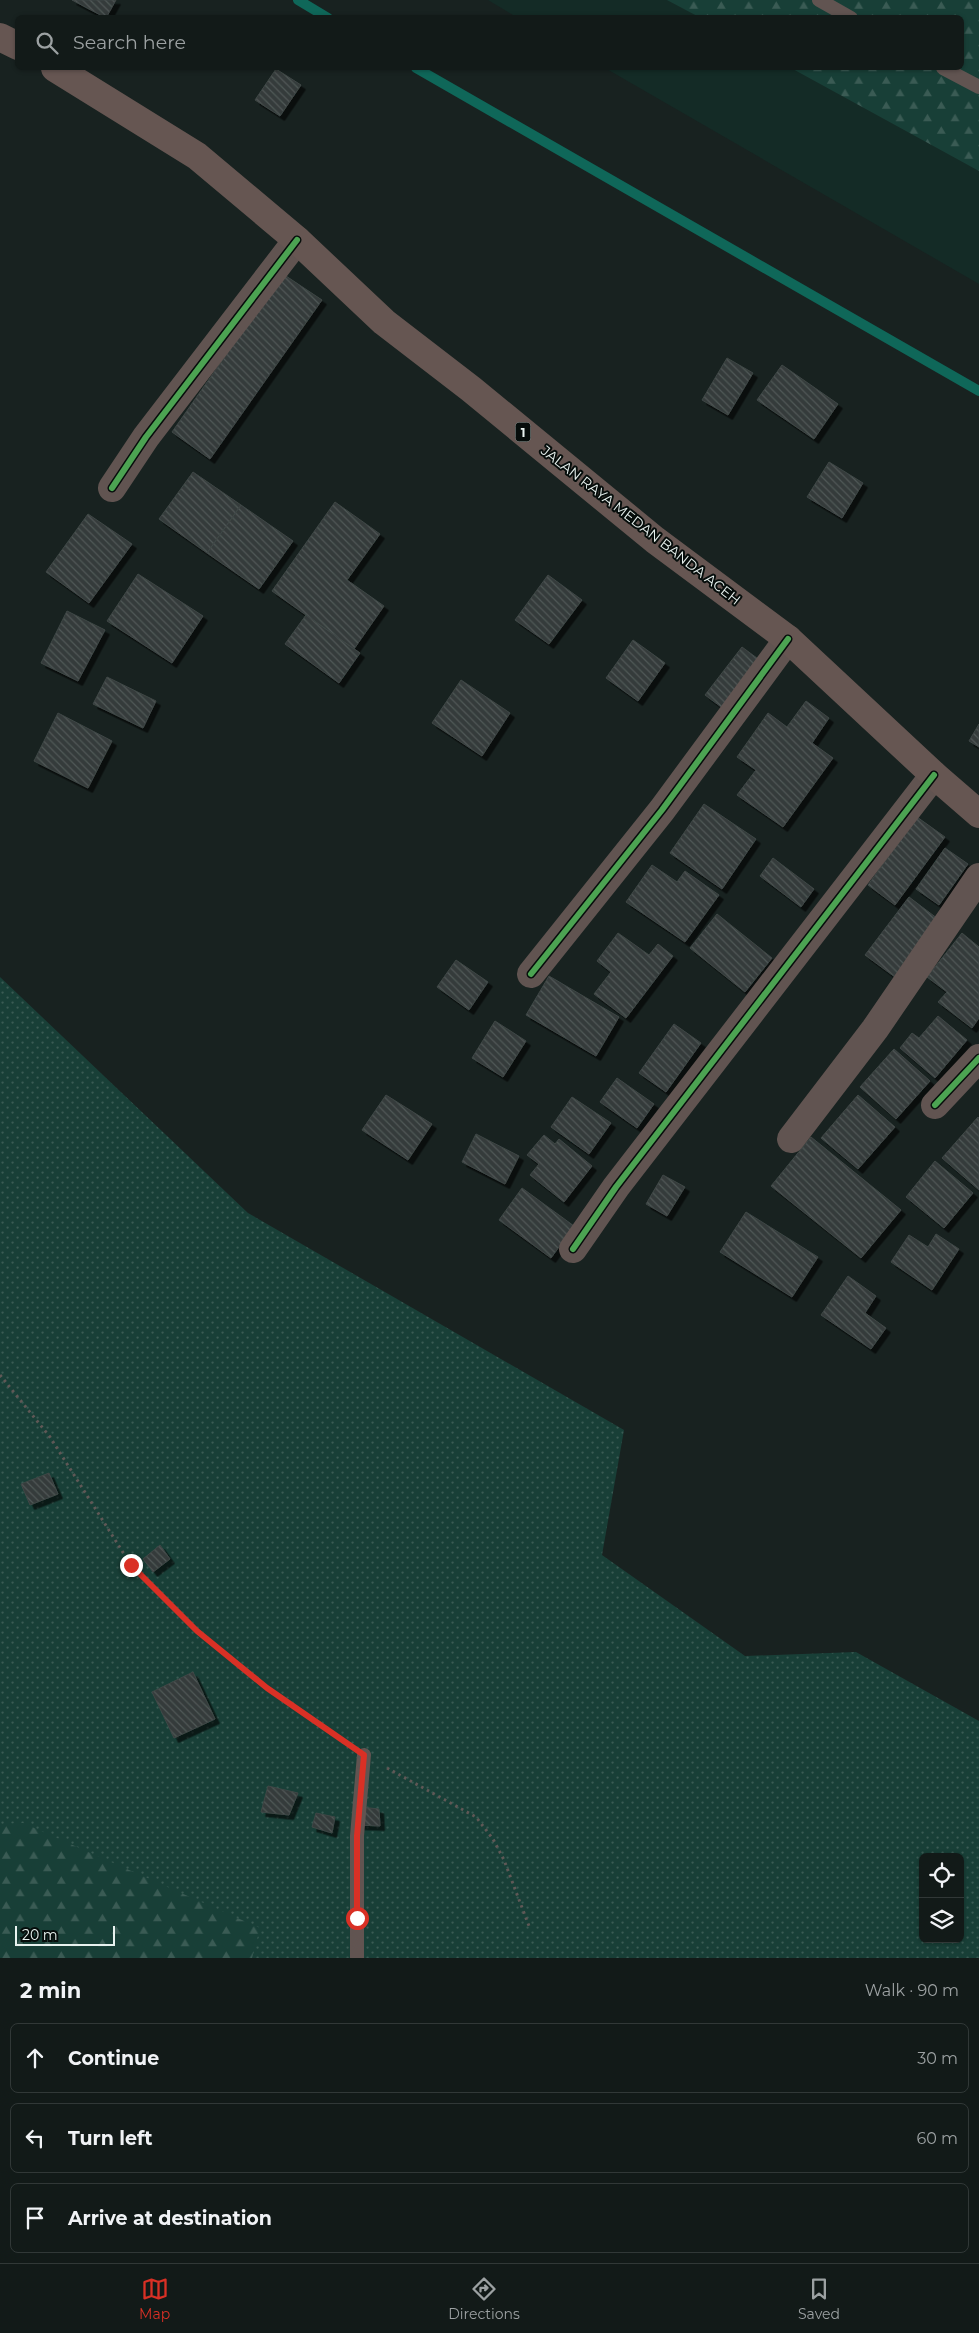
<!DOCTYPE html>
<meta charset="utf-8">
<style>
body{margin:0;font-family:Montserrat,sans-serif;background:#1b2321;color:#f1f3f6}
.controls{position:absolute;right:15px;bottom:15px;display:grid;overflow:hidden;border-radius:8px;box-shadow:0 1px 4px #0004}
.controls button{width:45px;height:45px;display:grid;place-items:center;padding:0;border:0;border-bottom:1px solid #313837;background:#121a18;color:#f1f3f6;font:25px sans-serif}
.scale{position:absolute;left:15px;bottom:12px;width:100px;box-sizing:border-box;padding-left:5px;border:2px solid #e8f2ef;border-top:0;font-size:14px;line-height:18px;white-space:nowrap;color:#e8f2ef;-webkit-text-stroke:4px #060d0b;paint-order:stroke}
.stop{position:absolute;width:15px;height:15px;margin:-11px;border:4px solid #d93025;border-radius:50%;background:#fff}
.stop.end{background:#d93025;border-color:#fff;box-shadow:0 1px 5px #0008}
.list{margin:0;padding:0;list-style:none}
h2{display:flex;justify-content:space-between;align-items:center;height:65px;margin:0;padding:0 20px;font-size:21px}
h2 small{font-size:16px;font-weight:400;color:#9ca1a2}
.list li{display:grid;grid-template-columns:32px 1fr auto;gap:15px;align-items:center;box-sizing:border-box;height:70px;margin:0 10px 10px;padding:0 10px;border:1px solid #313837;border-radius:8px}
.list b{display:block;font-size:19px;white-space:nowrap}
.list em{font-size:16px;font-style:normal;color:#9ca1a2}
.icon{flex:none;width:28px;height:28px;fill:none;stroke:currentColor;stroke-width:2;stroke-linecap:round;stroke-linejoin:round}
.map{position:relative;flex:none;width:979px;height:1958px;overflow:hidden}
.search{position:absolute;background:#121a18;box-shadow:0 1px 4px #0004;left:15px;right:15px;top:15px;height:55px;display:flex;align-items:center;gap:12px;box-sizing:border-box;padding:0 18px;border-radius:8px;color:#9ca1a2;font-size:19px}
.sheet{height:305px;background:#121a18}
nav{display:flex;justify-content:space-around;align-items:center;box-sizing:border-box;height:70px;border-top:1px solid #313837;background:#121a18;font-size:14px;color:#9ca1a2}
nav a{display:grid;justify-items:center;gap:2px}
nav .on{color:#d93025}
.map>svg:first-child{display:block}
</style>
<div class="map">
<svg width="979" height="1958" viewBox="0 0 979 1958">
<defs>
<pattern id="grass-dots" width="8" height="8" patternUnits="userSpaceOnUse" patternTransform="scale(1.25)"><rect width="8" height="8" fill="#183f37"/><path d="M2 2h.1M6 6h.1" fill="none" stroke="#3a5b54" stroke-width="1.8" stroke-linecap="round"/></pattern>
<pattern id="forest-firs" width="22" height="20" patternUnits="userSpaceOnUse" patternTransform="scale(1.25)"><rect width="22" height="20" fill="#183f37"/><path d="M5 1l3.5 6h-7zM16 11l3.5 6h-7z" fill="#3a5b54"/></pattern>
<pattern id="building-back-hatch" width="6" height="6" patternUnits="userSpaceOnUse" patternTransform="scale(1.25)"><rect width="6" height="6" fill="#343b3a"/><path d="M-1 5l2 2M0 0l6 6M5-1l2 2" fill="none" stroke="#515857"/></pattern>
<filter id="shadow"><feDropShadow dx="4.5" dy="4.5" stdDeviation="0" flood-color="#0009"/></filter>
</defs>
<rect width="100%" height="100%" fill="#182220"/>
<path fill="#142b26" d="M488 0H979V284L605 68H962V18H518Z"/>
<path fill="url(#grass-dots)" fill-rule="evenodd" d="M0 977 248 1213 624 1430 602 1555 745 1656 856 1652 979 1721V1958H0ZM923 1857H960V1939H923Z"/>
<path fill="url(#forest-firs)" d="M667 0H979V171L791 68H962V18L699 17Z
M23 1823 260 1928 252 1958H0V1824Z"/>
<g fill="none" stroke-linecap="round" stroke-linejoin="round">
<path stroke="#0f6759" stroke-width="10" d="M298 0 328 18
M416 68 979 391"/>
</g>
<path fill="url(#building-back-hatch)" stroke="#3f4746" filter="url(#shadow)" d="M72 0H116L106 18Z
M276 69 301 85 280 116 255 100Z
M283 274 322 300 210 459 172 432Z
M727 358 753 373 728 415 702 400Z
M782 365 838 404 814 439 757 400Z
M829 462 863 483 842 518 807 497Z
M193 472 241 505 207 553 159 519Z
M335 502 380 534 347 580 384 606 354 649 272 591Z
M241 505 293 541 259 589 207 553Z
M88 514 132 544 89 603 46 572Z
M138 574 203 616 172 663 107 621Z
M548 575 582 600 549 644 515 620Z
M67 611 105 630 78 681 41 663Z
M306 615 360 653 339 683 285 644Z
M633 640 665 663 638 701 606 678Z
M742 647 765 664 728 712 705 695Z
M107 677 156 701 143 728 93 704Z
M461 680 510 713 482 756 432 723Z
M806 701 829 718 812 743 833 758 783 827 737 795 756 770 737 757 768 713 787 727Z
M58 713 112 741 88 788 34 761Z
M979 724V747L969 741Z
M704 804 756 839 722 889 670 853Z
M917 817 945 837 895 905 868 885Z
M945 848 968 864 939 905 916 889Z
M773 858 814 889 801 907 760 876Z
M652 865 677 882 685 871 719 895 685 942 626 902Z
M909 897 942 922 899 980 865 955Z
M717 914 772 958 745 992 690 948Z
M618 933 649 955 658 944 673 956 626 1018 594 994 611 972 597 961Z
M962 933 979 947V1018L972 1028 938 1002 947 992 927 977Z
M456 960 488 982 469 1010 437 987Z
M549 976 619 1017 596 1056 526 1015Z
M938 1016 967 1040 935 1078 900 1048 912 1033 919 1038Z
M495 1021 526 1041 503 1077 472 1058Z
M674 1024 701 1043 666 1092 639 1073Z
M894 1049 930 1081 896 1119 860 1087Z
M617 1078 654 1104 637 1128 600 1102Z
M386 1095 432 1124 408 1160 362 1130Z
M858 1095 895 1127 858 1169 821 1138Z
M572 1097 611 1123 589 1154 551 1127Z
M978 1117 979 1118V1190L942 1158Z
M476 1134 519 1156 505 1184 462 1162Z
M544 1135 555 1144 559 1139 592 1166 564 1202 530 1175 539 1164 527 1155Z
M811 1137 901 1210 861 1258 771 1186Z
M935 1161 973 1193 944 1228 906 1197Z
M663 1175 685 1187 667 1216 646 1204Z
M522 1188 574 1226 551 1258 499 1220Z
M746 1212 818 1257 792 1297 720 1252Z
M936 1234 959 1249 932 1290 891 1262 909 1235 928 1247Z
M848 1276 876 1296 865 1313 886 1328 871 1349 821 1315Z
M49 1473 58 1494 30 1505 21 1484Z
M160 1545 170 1559 153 1572 143 1559Z
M193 1672 215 1719 174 1738 152 1692Z
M268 1786 298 1793 289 1815 261 1812Z
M360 1807 379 1809 380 1826 358 1825Z
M316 1813 335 1817 332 1833 312 1827Z"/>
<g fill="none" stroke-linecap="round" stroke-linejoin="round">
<path stroke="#5f5856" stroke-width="3" stroke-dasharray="2.5 4" stroke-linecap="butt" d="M0 1375 50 1437 131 1565 197 1631 267 1688 345 1742
M387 1768 476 1817 493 1839 504 1860 529 1926"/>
<path stroke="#615451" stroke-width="14" d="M819 0 851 18
M943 68 979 87
M357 1958V1836L364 1755"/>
<path stroke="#615451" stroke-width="28" d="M112 488 146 437 297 240
M531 974 662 810 788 639
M935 1105 979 1058
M791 1139 875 1029 979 877
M573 1249 616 1187 934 775"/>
<path stroke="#665652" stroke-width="28" d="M0 37 18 46
M55 68 197 156 297 240 384 322 471 389 655 540 788 639 934 775 979 814"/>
<g stroke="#060d0b" stroke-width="9">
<path id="cycleway" d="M112 488 146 437 297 240
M531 974 662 810 788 639
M935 1105 979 1058
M573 1249 616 1187 934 775"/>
</g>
<use href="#cycleway" stroke="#4ca352" stroke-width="6"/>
</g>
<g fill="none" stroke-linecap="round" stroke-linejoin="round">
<path stroke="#d93025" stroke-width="6" d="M131 1565 197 1631 267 1688 364 1755 357 1836V1918"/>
</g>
<g text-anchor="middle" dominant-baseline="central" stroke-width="4" stroke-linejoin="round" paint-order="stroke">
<rect fill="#060d0b" stroke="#a4adab" stroke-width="1" x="515.5" y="422.5" width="15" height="19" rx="4"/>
<g font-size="12" font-weight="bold" fill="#e8f2ef">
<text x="523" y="432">1</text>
</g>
<g font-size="14" fill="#e8f2ef" stroke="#060d0b">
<text transform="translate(641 525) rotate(38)">JALAN RAYA MEDAN BANDA ACEH</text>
</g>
</g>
</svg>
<div class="controls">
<button><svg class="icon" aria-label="locate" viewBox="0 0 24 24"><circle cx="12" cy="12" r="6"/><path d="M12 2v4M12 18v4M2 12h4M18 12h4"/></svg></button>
<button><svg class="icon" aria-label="layers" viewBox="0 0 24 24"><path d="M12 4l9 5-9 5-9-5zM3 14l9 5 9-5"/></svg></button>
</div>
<div class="scale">20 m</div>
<div class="stop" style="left:357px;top:1918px"></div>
<div class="stop end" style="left:131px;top:1565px"></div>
<div class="search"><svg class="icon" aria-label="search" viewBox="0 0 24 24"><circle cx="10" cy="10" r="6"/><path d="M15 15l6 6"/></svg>Search here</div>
</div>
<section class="sheet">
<h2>2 min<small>Walk · 90 m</small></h2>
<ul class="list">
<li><svg class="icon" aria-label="ahead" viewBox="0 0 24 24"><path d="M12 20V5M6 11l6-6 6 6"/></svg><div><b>Continue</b></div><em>30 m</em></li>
<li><svg class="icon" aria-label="left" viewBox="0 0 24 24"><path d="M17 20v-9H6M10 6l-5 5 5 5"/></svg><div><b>Turn left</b></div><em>60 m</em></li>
<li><svg class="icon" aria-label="arrive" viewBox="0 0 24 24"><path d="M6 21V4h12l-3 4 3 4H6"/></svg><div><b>Arrive at destination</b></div></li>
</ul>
</section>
<nav>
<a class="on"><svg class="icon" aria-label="map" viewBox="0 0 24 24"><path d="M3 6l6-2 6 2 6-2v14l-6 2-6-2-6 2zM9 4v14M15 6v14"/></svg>Map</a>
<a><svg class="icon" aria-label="directions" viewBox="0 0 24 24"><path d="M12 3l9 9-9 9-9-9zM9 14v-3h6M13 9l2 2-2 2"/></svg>Directions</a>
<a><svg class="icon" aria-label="saved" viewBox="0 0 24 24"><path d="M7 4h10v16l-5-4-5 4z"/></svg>Saved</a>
</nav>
